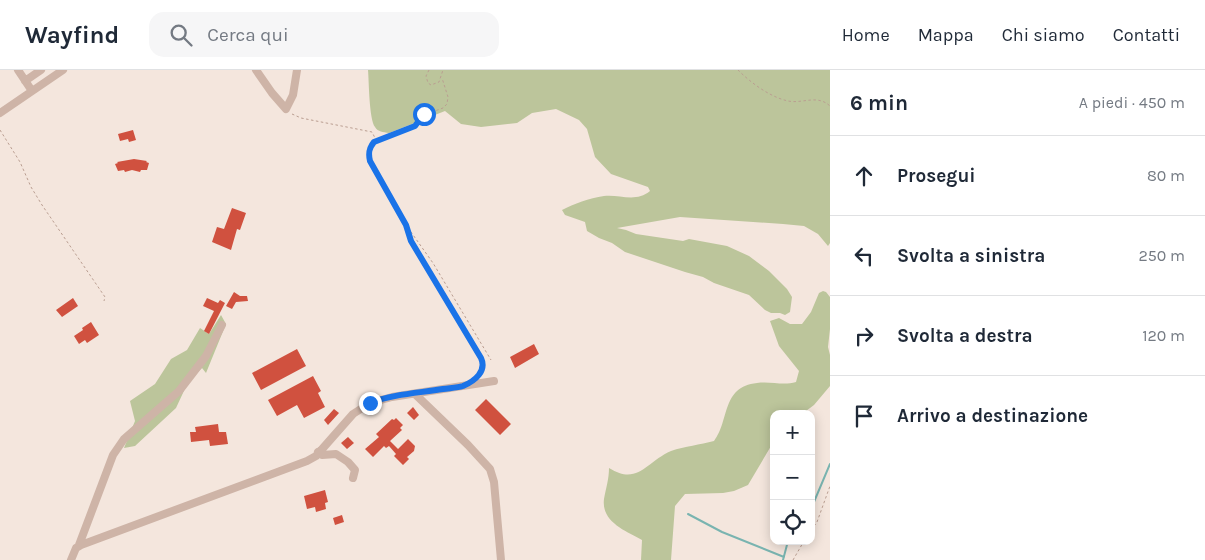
<!DOCTYPE html>
<html lang="it">
<meta charset="utf-8">
<style>
body{margin:0;font-family:Karla,sans-serif;background:#f6f6f7;color:#1f2937}
.controls{position:absolute;right:15px;bottom:15px;display:grid;overflow:hidden;border-radius:10px;box-shadow:0 2px 12px #0003}
.controls button{width:45px;height:45px;display:grid;place-items:center;padding:0;border:0;border-bottom:1px solid #e0e1e3;background:#fff;color:#1f2937;font:25px sans-serif}
.stop{position:absolute;width:15px;height:15px;margin:-11px;border:4px solid #1a73e8;border-radius:50%;background:#fff}
.stop.end{background:#1a73e8;border-color:#fff;box-shadow:0 1px 5px #0008}
.list{margin:0;padding:0;list-style:none}
h2{display:flex;justify-content:space-between;align-items:center;height:65px;margin:0;padding:0 20px;font-size:21px}
h2 small{font-size:16px;font-weight:400;color:#747a83}
.list li{display:grid;grid-template-columns:32px 1fr auto;gap:15px;align-items:center;box-sizing:border-box;height:80px;padding:0 20px;border-top:1px solid #e0e1e3}
.list b{display:block;font-size:19px;white-space:nowrap}
.list em{font-size:16px;font-style:normal;color:#747a83}
.icon{flex:none;width:28px;height:28px;fill:none;stroke:currentColor;stroke-width:2;stroke-linecap:round;stroke-linejoin:round}
.map{position:relative;flex:none;width:830px;height:490px;overflow:hidden}
header{display:flex;align-items:center;gap:30px;box-sizing:border-box;height:70px;padding:0 25px;background:#fff;border-bottom:1px solid #e0e1e3}
header strong{font-size:24px}
nav{display:flex;gap:28px;margin-inline-start:auto;font-size:18px}
.search{width:350px;height:45px;background:#f6f6f7;display:flex;align-items:center;gap:12px;box-sizing:border-box;padding:0 18px;border-radius:15px;color:#747a83;font-size:19px}
main{display:flex}
aside{flex:1;background:#fff}
.map>svg:first-child{display:block}
</style>
<header>
<strong>Wayfind</strong>
<div class="search"><svg class="icon" aria-label="search" viewBox="0 0 24 24"><circle cx="10" cy="10" r="6"/><path d="M15 15l6 6"/></svg>Cerca qui</div>
<nav><a>Home</a><a>Mappa</a><a>Chi siamo</a><a>Contatti</a></nav>
</header>
<main>
<div class="map">
<svg width="830" height="490" viewBox="0 0 830 490">
<rect width="100%" height="100%" fill="#f4e6dd"/>
<path fill="#bcc59b" d="M368 0H830V173L828 176 818 164 804 156 783 154 680 147 617 158 626 160 636 164 683 171 689 169 727 176 749 186 769 201 787 219 792 227 790 242 785 245 780 243H771L765 240 749 225 714 213 703 207 685 202 625 182 612 173 599 168 587 161 585 152 565 145 562 140C574 134 589 128 604 126 619 124 636 133 650 121L648 117 611 104 595 87 587 59 579 50 556 39 532 43 517 53 481 57 461 54 445 41 389 63C383 62 378 62 375 57 369 49 369 11 368 0Z
M823 221 826 222 830 227V259L828 277 830 285V316L814 335 802 344H774V371L748 415 734 421 723 423 685 424 675 436 671 490H641L642 470C626 461 601 452 604 429 606 418 609 409 609 398 638 416 646 392 671 381 685 376 700 375 714 371 730 350 721 317 757 313 771 311 783 316 796 312L799 301 779 276 770 251 779 248 790 254H802L811 242 819 223Z
M221 245 226 254 206 303 202 298 189 310 176 338 135 376 124 378 135 351 130 331 155 314 171 289 187 280 200 258 209 264Z"/>
<g fill="none" stroke-linecap="round" stroke-linejoin="round">
<path stroke="#79b4b0" stroke-width="2" d="M811 439 830 394
M688 444 722 462 784 487
M783 490 788 471"/>
</g>
<path fill="#d0513f" d="M133 60 136 70 129 72 128 69 120 71 118 64Z
M134 89 147 91 146 92 149 93 147 100H141L140 102 132 100 125 102 124 100 118 101 115 94 118 93 117 92Z
M232 138 246 143 240 160 237 159 231 180 212 172 217 157 224 159Z
M234 222 240 226H247L248 231 236 232 232 239 226 236Z
M73 228 78 236 62 247 56 240Z
M207 228 218 233 220 230 225 233 209 264 204 261 214 241 203 236Z
M91 252 99 265 87 273 85 270 79 274 74 266 83 260 82 258Z
M534 274 539 284 515 298 510 287Z
M297 279 306 296 261 320 252 303Z
M313 306 321 321 318 323 325 337 304 348 297 335 277 346 268 330Z
M486 329 511 354 500 365 475 340Z
M413 337 419 345 414 350 407 343Z
M334 339 339 343 328 355 324 350Z
M396 348 403 355 400 358 402 360 390 371 398 379 408 369 415 376 414 381 407 387 409 389 403 395 394 386 396 384 389 376 386 378 384 376 373 387 365 379 379 367 376 364 392 349 394 350Z
M218 354 219 362H226L228 374 210 376 209 370 191 372 190 362H196L195 357Z
M348 367 354 373 347 379 341 373Z
M325 420 328 432 325 433 326 439 316 442 315 437 307 439 304 426Z
M342 445 344 452 335 455 333 448Z"/>
<g fill="none" stroke-linecap="round" stroke-linejoin="round">
<path stroke="#ba9e91" stroke-width="1" stroke-dasharray="2.5 2.5" stroke-linecap="butt" d="M429 0 426 6 428 13 431 15 439 12 443 0
M738 0C751 13 770 27 788 31 803 34 817 24 830 36
M292 44 301 48 372 62 375 68 369 81 370 91 406 155 433 193 491 290
M0 60 20 92 31 117 42 135 105 227 104 231
M375 71 415 56 424 45 443 38 447 34 448 27 442 8
M407 157 411 171 481 287C484 295 484 300 478 306
M811 460 817 452 830 416
M793 490 804 471"/>
<path stroke="#ceb4a7" stroke-width="8" d="M18 0 32 21
M256 0 272 23 286 39 293 25 297 0
M25 11 41 0
M0 43 63 0
M415 324 468 375 490 399 494 412 501 490
M318 382 322 385 336 384 348 392 355 400 353 408
M79 475 113 385 124 369 179 321 206 286 222 255
M71 490 76 478 81 475 307 391 316 386 353 344 370 333 392 327 494 311"/>
</g>
<g fill="none" stroke-linecap="round" stroke-linejoin="round">
<path stroke="#1a73e8" stroke-width="6" d="M370 333C393 324 419 323 443 319 449 318 457 318 463 316 475 311 487 301 481 288L411 171 406 155 370 91C368 83 369 78 374 72L415 56 424 44"/>
</g>
</svg>
<div class="controls">
<button>+</button>
<button>−</button>
<button><svg class="icon" aria-label="locate" viewBox="0 0 24 24"><circle cx="12" cy="12" r="6"/><path d="M12 2v4M12 18v4M2 12h4M18 12h4"/></svg></button>
</div>
<div class="stop" style="left:424px;top:44px"></div>
<div class="stop end" style="left:370px;top:333px"></div>
</div>
<aside>
<h2>6 min<small>A piedi · 450 m</small></h2>
<ul class="list">
<li><svg class="icon" aria-label="ahead" viewBox="0 0 24 24"><path d="M12 20V5M6 11l6-6 6 6"/></svg><div><b>Prosegui</b></div><em>80 m</em></li>
<li><svg class="icon" aria-label="left" viewBox="0 0 24 24"><path d="M17 20v-9H6M10 6l-5 5 5 5"/></svg><div><b>Svolta a sinistra</b></div><em>250 m</em></li>
<li><svg class="icon" aria-label="right" viewBox="0 0 24 24"><path d="M7 20v-9h11M14 6l5 5-5 5"/></svg><div><b>Svolta a destra</b></div><em>120 m</em></li>
<li><svg class="icon" aria-label="arrive" viewBox="0 0 24 24"><path d="M6 21V4h12l-3 4 3 4H6"/></svg><div><b>Arrivo a destinazione</b></div></li>
</ul>
</aside>
</main>
